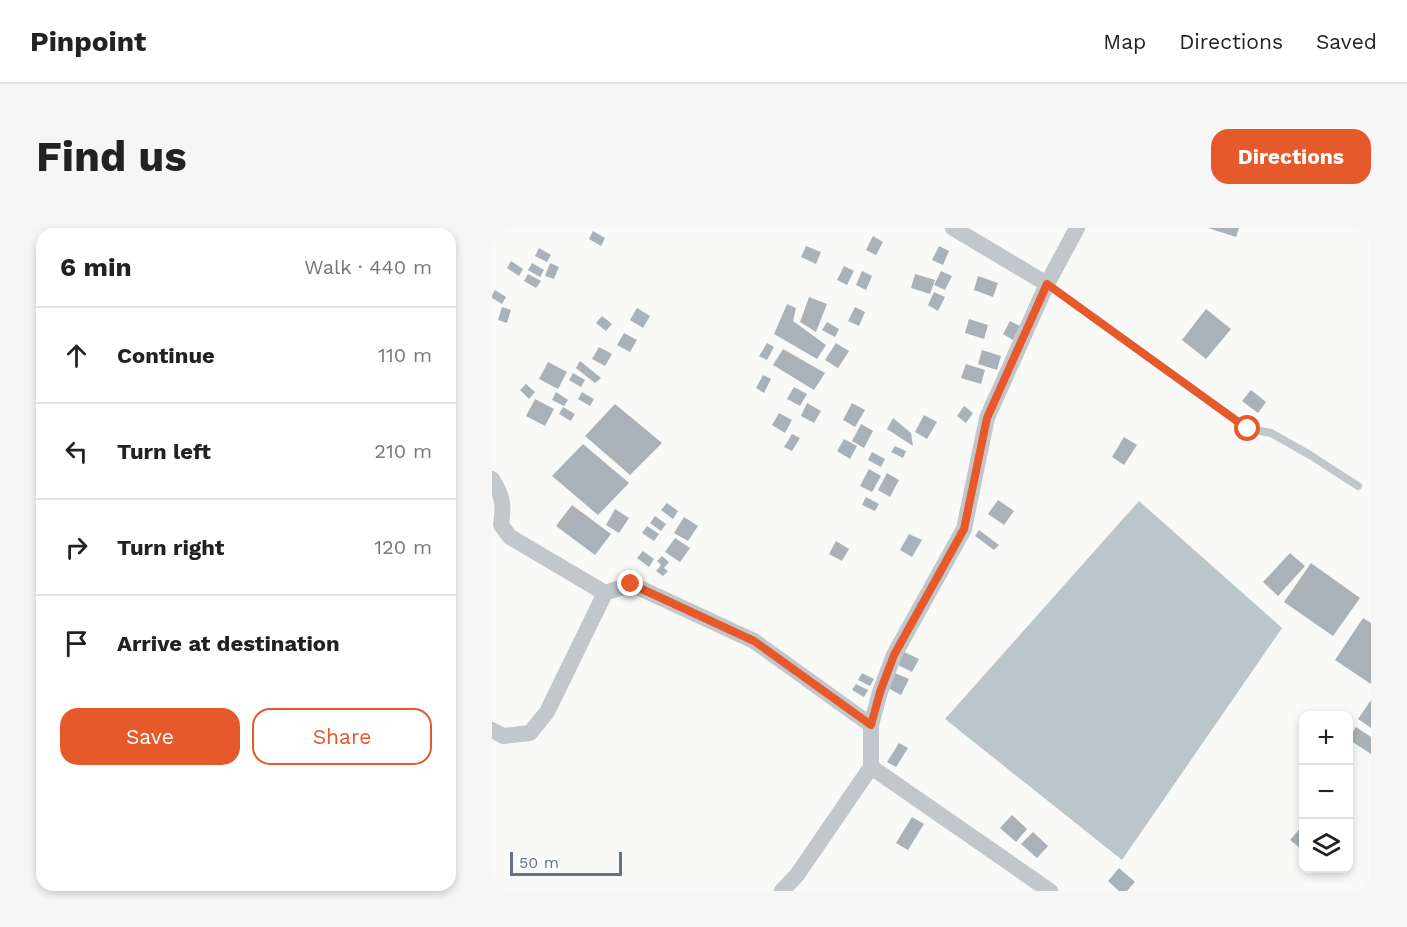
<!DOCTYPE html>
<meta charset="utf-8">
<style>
body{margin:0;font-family:"Work Sans",sans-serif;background:#f6f6f6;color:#222}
.controls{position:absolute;right:18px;bottom:18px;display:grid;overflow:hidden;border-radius:12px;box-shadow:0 3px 9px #0003}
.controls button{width:54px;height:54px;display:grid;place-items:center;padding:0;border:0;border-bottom:2px solid #e0e0e0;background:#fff;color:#222;font:30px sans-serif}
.scale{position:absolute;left:18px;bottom:15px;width:112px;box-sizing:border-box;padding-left:6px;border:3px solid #647482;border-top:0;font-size:16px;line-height:21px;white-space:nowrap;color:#647482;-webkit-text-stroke:4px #fff;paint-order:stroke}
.stop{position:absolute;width:18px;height:18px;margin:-14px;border:4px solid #e5592b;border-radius:50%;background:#fff}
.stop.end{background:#e5592b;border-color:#fff;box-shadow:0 2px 6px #0008}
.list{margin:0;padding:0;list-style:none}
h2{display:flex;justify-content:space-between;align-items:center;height:78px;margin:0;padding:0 24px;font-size:26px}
h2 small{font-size:20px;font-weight:400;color:#767676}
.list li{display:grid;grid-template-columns:39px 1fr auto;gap:18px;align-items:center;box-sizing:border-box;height:96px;padding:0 24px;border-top:2px solid #e0e0e0}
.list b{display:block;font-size:22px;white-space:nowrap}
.list em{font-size:20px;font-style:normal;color:#767676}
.actions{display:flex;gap:12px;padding:18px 24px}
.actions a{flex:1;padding:14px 0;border:2px solid #e5592b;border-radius:18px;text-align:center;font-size:21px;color:#e5592b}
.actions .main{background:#e5592b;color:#fff}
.icon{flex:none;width:33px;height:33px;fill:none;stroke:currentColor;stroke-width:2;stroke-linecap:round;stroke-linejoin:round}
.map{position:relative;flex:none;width:879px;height:663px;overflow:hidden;border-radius:18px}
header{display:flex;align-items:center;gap:36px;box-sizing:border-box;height:84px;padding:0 30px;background:#fff;border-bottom:2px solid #e0e0e0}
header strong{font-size:28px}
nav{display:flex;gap:33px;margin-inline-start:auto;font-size:21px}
.intro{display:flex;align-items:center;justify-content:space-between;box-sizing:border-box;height:144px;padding:0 36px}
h1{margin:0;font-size:42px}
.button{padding:15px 27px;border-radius:18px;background:#e5592b;color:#fff;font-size:21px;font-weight:700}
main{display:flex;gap:36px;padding:0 36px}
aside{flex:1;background:#fff;border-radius:18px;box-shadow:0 3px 9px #0003}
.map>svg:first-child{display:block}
</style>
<header>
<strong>Pinpoint</strong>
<nav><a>Map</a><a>Directions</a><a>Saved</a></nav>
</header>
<div class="intro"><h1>Find us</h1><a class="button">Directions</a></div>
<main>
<aside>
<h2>6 min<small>Walk · 440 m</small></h2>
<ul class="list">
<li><svg class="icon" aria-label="ahead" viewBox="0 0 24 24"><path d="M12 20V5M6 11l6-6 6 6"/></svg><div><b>Continue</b></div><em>110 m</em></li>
<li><svg class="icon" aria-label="left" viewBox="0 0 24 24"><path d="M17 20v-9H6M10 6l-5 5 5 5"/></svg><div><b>Turn left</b></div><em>210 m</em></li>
<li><svg class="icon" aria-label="right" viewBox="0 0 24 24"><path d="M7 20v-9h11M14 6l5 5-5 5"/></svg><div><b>Turn right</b></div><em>120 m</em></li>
<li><svg class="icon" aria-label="arrive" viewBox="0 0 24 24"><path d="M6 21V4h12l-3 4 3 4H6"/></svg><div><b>Arrive at destination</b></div></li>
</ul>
<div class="actions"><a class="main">Save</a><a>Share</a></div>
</aside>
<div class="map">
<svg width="879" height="663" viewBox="0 0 879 663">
<rect width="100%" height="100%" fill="#f9f9f7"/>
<path fill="#bbc6cb" d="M647 273 790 400 630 632 453 491Z"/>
<path fill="#a9b2b8" d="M716 0H747L744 9Z
M101 3 113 10 109 18 97 11Z
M381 8 391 14 384 27 374 22Z
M314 18 329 24 324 36 309 29Z
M447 18 457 23 451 37 440 32Z
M47 20 59 27 55 34 43 28Z
M19 33 31 41 27 48 15 40Z
M40 35 52 42 48 49 36 42Z
M58 35 67 39 62 51 53 48Z
M352 38 362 43 355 57 345 52Z
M370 43 380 48 374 62 364 57Z
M449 43 460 48 453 62 442 57Z
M36 46 49 53 44 60 32 53Z
M423 46 443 52 438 66 419 60Z
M486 48 506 55 501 69 482 62Z
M3 62 14 69 10 76 0 70V67Z
M442 64 453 69 446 83 436 77Z
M317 69 335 76 324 104 308 94Z
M295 76 304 80 301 93 334 117 325 131 282 106Z
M10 79 19 82 15 95 6 92Z
M363 79 373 84 367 98 356 93Z
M145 80 158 88 151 100 138 92Z
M714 81 739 101 714 131 690 112Z
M110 88 120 96 114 103 104 95Z
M477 91 496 97 492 111 473 105Z
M518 93 528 98 521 112 511 106Z
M335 94 347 101 343 109 330 102Z
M132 105 145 112 138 124 125 117Z
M275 115 282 119 275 132 267 128Z
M344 115 357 123 346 140 333 132Z
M107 119 120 126 113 138 100 131Z
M291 121 333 145 322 162 281 137Z
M490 122 509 128 505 142 486 136Z
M88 133 109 150 103 155 84 140Z
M56 134 75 144 66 161 47 151Z
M474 136 493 142 489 156 469 150Z
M81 145 93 152 89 159 77 152Z
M271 147 279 151 272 165 264 160Z
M34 156 43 164 37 171 28 162Z
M302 159 315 166 308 178 295 171Z
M759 162 774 174 766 185 750 173Z
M64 164 76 172 72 178 60 172Z
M90 164 102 171 98 178 86 171Z
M43 171 62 181 53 198 34 188Z
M315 175 329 183 322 195 309 188Z
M360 175 373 182 363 199 351 192Z
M123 176 170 215 138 247 93 208Z
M472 178 481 185 474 195 465 188Z
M71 179 83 186 79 193 67 186Z
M287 185 300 192 293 205 280 197Z
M432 187 445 194 435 211 423 204Z
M401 190 419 205 421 218 395 201Z
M369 196 381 203 372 220 360 213Z
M300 206 308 210 300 223 292 219Z
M632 209 645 217 632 237 620 229Z
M352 211 365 218 358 231 345 223Z
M91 216 137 255 106 287 60 248Z
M403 218 414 223 411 230 399 224Z
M380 224 393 231 389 239 376 232Z
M377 241 389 248 380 264 368 258Z
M395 245 407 252 398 269 386 262Z
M374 269 387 276 383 283 370 277Z
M506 272 522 283 512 297 496 286Z
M175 275 186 283 181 291 169 282Z
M80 277 119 306 103 327 64 298Z
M123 281 137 290 127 305 114 297Z
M163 288 174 296 169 303 158 295Z
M192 289 206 298 196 313 182 305Z
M155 298 167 306 162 313 150 305Z
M487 302 507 317 502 322 483 308Z
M417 306 430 312 420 329 408 322Z
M183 310 198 320 188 334 173 324Z
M344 313 357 321 350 333 337 326Z
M151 323 162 331 157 339 145 330Z
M798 325 813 338 786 368 771 354Z
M170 328 177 334 172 340 176 343 171 348 164 343 169 337 165 333Z
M819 335 868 370 841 408 792 374Z
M871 390 879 395V456L843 432Z
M410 423 427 431 420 444 404 436Z
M370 445 382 451 378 458 366 452Z
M403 445 417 451 409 467 396 460Z
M364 456 376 462 372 469 360 462Z
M879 472V500L866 491Z
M864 499 879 509V526L856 511Z
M407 515 416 520 404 539 395 534Z
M520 587 535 601 524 614 508 600Z
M420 589 432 596 416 622 404 615Z
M812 596V623L798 612Z
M541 604 556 618 545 630 529 616Z
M627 640 643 654 635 663H627L616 653Z"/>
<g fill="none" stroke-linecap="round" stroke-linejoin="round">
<path stroke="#c2c7cb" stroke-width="8" d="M555 56 756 201 779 205 818 227 866 258"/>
<path stroke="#c2c7cb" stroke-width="16" d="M461 0 555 56
M0 251C11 268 12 278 9 297L18 309 113 365
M0 502 11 508 38 505 55 484 113 365 139 356 262 413 379 497
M379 539 558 663
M290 663 305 647 379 539V497L388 464 402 427 472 301 495 190 555 56 585 0"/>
</g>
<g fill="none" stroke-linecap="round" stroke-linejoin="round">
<path stroke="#e5592b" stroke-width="8" d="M139 356 262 413 379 497 388 464 402 427 472 301 495 190 555 56 756 201"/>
</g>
</svg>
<div class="controls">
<button>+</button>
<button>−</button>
<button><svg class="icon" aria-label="layers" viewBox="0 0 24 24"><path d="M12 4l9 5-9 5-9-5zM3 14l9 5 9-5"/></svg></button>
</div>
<div class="scale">50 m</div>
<div class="stop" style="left:756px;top:201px"></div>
<div class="stop end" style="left:139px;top:356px"></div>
</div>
</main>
